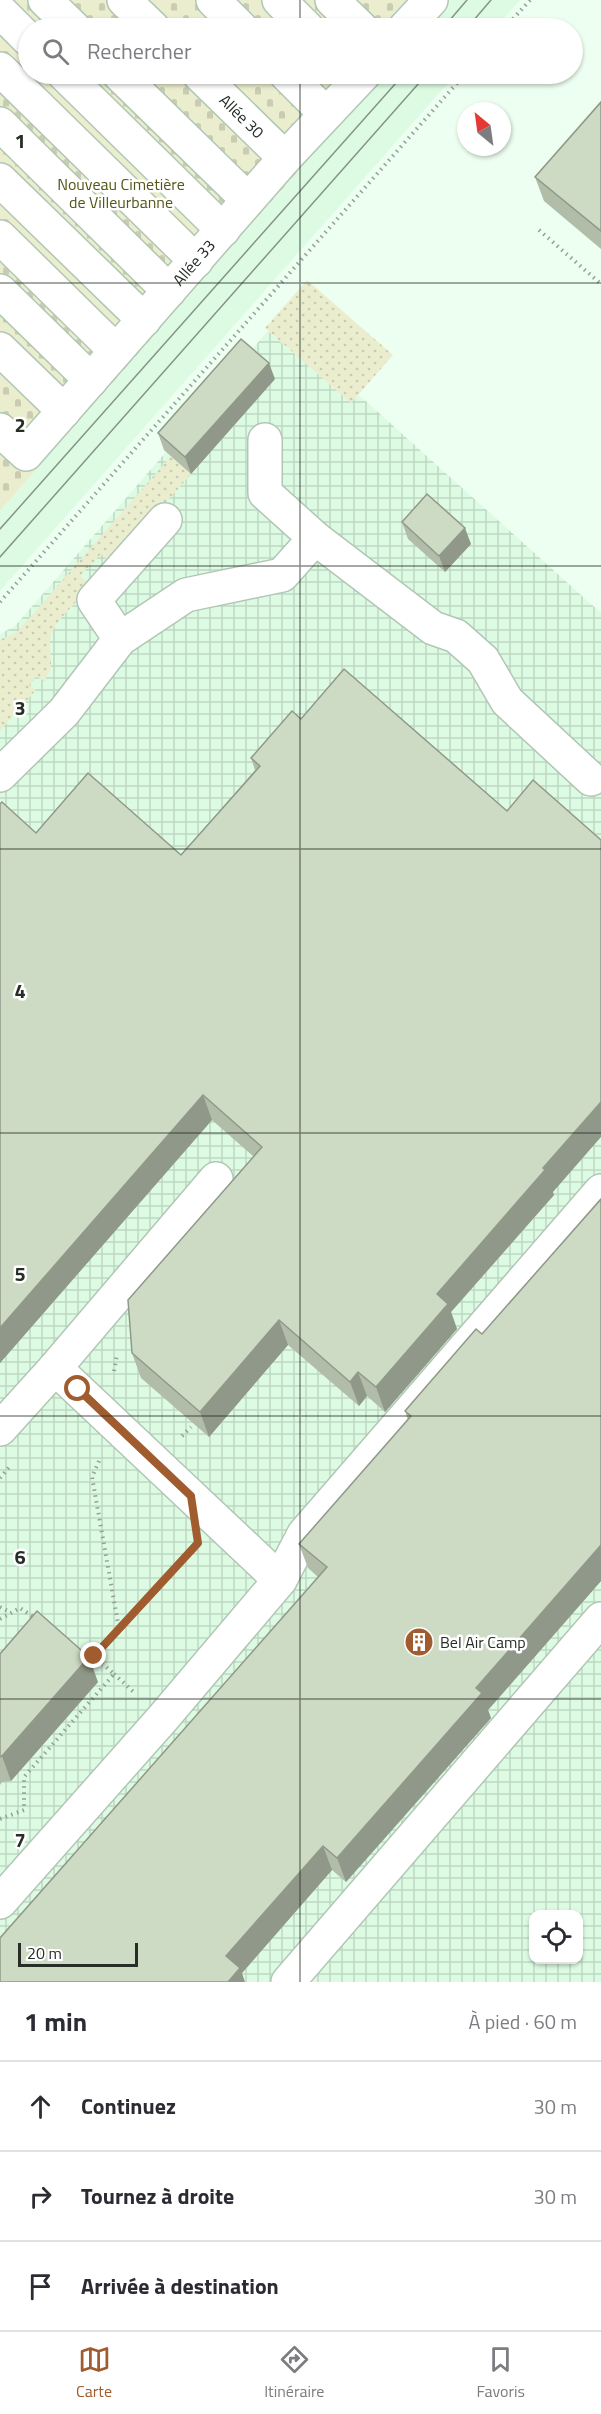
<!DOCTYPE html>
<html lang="fr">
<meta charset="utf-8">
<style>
body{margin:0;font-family:"Titillium Web",sans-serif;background:#f7f7f7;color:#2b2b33}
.controls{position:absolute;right:18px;bottom:18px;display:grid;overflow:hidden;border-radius:12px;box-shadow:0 2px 4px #0004}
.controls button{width:54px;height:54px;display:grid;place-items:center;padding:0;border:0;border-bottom:2px solid #e1e1e2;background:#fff;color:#2b2b33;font:30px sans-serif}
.compass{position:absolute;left:457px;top:102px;width:54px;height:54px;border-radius:50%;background:#fff;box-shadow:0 2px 4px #0004;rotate:331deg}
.scale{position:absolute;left:18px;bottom:15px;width:120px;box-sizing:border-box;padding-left:6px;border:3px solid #262e27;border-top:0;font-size:16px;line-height:21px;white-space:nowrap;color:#262e27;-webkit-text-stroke:4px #fff;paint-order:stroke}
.stop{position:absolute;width:18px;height:18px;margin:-14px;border:4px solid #a05c2e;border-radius:50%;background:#fff}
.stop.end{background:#a05c2e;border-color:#fff;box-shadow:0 2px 6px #0008}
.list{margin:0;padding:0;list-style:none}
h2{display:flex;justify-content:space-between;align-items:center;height:78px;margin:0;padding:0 24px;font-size:26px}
h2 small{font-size:20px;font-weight:400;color:#7c7c81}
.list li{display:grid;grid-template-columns:39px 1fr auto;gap:18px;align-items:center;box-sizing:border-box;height:90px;padding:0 24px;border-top:2px solid #e1e1e2}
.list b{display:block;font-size:22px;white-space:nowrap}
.list em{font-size:20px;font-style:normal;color:#7c7c81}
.icon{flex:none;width:33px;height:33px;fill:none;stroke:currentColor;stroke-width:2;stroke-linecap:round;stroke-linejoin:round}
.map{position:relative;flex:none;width:601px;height:1982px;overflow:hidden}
.search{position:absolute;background:#fff;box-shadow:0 2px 4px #0004;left:18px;right:18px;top:18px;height:66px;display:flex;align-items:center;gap:15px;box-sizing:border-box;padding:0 21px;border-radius:33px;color:#7c7c81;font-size:22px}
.sheet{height:348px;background:#fff}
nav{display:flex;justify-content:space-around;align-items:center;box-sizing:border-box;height:84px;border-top:2px solid #e1e1e2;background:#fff;font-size:16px;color:#7c7c81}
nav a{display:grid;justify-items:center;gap:3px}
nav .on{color:#a05c2e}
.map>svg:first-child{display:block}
</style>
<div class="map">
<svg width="601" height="1982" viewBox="0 0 601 1982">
<defs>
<pattern id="industrial-grid" width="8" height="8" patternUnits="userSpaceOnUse" patternTransform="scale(1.5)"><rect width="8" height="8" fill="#ddfbe3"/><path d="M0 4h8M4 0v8" fill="none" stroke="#bed7c3"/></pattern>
<pattern id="green-dots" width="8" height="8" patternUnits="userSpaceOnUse" patternTransform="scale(1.5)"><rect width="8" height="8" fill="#ebeece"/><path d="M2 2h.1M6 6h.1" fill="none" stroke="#c9ccb1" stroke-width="1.8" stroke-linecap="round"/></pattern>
<pattern id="cemetery-stones" width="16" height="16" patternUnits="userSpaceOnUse" patternTransform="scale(1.5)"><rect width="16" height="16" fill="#ebeece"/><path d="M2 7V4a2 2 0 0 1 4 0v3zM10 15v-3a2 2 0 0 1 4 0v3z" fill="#c9ccb1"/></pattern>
</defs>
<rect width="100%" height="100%" fill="#edfff0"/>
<path fill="#ddfbe3" d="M447 0H520L495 28H422Z
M383 74H456L0 591V511Z"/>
<path fill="url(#industrial-grid)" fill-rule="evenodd" d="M268 331 351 402 359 395 601 613V1982H0V634L15 626 166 452 164 450ZM534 1914H578V1960H534Z"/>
<path fill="url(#green-dots)" d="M307 280 393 355 351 403 265 328Z
M171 456 191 474 112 564 101 554 80 576 91 586C80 599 56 620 51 635 46 653 58 663 44 681L36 676 29 685 36 690 0 731V640L18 631Z"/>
<path fill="url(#cemetery-stones)" d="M0 0H447L422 28H28V74H383L0 511Z"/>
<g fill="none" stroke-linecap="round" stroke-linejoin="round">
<g stroke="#b1c7b5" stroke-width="36">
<g id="minor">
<path d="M45 0 74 28"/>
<path d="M124 0 153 28"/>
<path d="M213 0 241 28"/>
<path d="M279 0 307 28"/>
<path d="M332 0 361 28"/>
<path d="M0 11 28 39"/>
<path d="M405 28 431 0"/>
<path d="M0 69 196 261"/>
<path d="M64 74 223 230"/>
<path d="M119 74 248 200"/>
<path id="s1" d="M199 74 285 158"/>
<path d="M286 74 326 114"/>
<path d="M0 124 169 291"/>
<path d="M0 180 144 320"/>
<path d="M0 237 116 351"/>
<path d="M0 291 91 380"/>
<path d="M0 349 64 411"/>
<path id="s2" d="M0 430 26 454 285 158 364 74"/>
<path d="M265 440V493L315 538"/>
<path d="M120 639 94 600 165 520"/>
<path d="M0 775 64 712 120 639 186 595 282 575 315 538 433 628 456 636 483 660 507 701 591 779"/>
<path d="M216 1179 55 1368 280 1580"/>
<path d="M0 1429 55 1368"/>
<path d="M0 1902 163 1718 280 1580 304 1534 601 1191"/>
<path d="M288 1982 601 1619"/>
</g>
</g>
<path stroke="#94a196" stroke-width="4" stroke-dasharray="1.5 4.5" stroke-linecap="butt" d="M505 28 530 0
M539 230 601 284
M0 602 465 74
M114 1371 117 1355
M182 1436 191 1427
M99 1461 92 1477 119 1629
M0 1478 11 1465
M0 1607 10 1612
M0 1619 20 1608 35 1618
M114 1674 136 1694
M0 1819 24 1810V1777L114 1674 94 1656 193 1549"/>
<use href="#minor" stroke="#fff" stroke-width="33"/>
<path stroke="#869388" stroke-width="1.5" d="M443 28 467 0
M467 28 491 0
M0 529 404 74
M0 557 427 74"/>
</g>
<path fill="#b1bca9" d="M601 102V249L544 201 535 177Z
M275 379 191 474 164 450 158 433Z
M402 522 471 544 445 572 408 539Z
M292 711 554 1195 451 1312 457 1329 385 1412 367 1396 359 1406 288 1345 209 1437 141 1378 132 1353 254 1157 212 1120 0 1363V804L36 833 181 855 255 770 251 758Z
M601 1199V1581L488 1710 491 1718 346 1882 332 1870 242 1973 0 1982 318 1577 308 1568 299 1544 408 1420 405 1411 482 1334Z
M0 1654 98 1682 11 1781 2 1782 0 1785Z"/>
<path fill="#909989" d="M269 363 275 379 191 474 185 457Z
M465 528 471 544 445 572 439 556Z
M203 1095 212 1120 0 1363V1328Z
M601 1102V1137L553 1192 554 1195 451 1312 457 1329 385 1412 376 1387 437 1294 543 1168Z
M279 1320 288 1345 209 1437 200 1412Z
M358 1372 367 1396 359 1406 350 1382Z
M601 1545V1581L488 1710 491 1718 346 1882 337 1858 476 1688Z
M89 1657 98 1682 11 1781 2 1756Z
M323 1846 332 1870 242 1973 245 1982H228L226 1956Z"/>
<path fill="#cedbc4" stroke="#909989" stroke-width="1.5" d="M601 102V231L535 177Z
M241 339 269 363 185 457 158 433Z
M427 494 465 528 439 556 402 522Z
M344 669 507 811 533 780 601 840V1102L543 1168 545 1170 437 1294 448 1304 376 1387 358 1372 350 1382 279 1320 200 1412 132 1353 128 1300 262 1147 203 1095 0 1328V804L2 802 36 833 88 773 181 855 260 766 251 758 292 711 301 719Z
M601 1199V1545L476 1688 482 1693 337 1858 323 1846 226 1956 240 1968 228 1982H0V1938L327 1567 299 1544 411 1416 405 1411 476 1329 482 1334Z
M37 1611 89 1657 2 1756 0 1757V1654Z"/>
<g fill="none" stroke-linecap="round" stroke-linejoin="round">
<path stroke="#a05c2e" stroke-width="8" d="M78 1389 191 1496 198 1543 94 1656"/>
</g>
<path fill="none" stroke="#262e27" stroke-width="1.5" stroke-opacity="0.55" d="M300 0V28M300 74V1982M0 283H601M0 566H601M0 849H601M0 1133H601M0 1416H601M0 1699H601"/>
<defs>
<g id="building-disc" transform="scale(1.5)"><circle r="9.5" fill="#a05c2e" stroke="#fff"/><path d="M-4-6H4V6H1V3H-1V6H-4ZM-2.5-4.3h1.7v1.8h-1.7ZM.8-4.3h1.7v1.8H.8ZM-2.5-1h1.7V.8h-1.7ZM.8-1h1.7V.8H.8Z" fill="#fff"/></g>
</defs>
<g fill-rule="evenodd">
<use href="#building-disc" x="419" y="1642"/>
</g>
<g text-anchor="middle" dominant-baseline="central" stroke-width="5" stroke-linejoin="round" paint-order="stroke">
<g font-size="16" fill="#262e27" stroke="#fff">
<text stroke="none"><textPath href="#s1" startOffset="60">Allée 30</textPath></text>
<text stroke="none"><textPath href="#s2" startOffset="290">Allée 33</textPath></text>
</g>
<g font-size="16" fill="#555716" stroke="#fff">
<text x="121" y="184">Nouveau Cimetière<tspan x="121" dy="18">de Villeurbanne</tspan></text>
</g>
<g font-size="16" fill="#262e27" stroke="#fff" text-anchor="start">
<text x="440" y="1642">Bel Air Camp</text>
</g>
</g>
<g font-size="20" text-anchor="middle" font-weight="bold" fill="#262e27" stroke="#fff" stroke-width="5" stroke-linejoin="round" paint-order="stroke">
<text x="20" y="148">1</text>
<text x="20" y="432">2</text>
<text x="20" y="715">3</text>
<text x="20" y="998">4</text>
<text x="20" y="1281">5</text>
<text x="20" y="1564">6</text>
<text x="20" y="1847">7</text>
</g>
</svg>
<div class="controls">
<button><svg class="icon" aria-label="locate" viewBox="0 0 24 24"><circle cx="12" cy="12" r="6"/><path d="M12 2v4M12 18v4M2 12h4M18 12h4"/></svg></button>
</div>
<svg class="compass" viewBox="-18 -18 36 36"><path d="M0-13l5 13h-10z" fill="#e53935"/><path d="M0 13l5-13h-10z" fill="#7c7c81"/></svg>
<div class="scale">20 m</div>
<div class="stop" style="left:78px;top:1389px"></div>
<div class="stop end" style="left:94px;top:1656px"></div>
<div class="search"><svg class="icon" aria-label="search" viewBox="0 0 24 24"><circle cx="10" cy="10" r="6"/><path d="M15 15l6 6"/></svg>Rechercher</div>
</div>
<section class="sheet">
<h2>1 min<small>À pied · 60 m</small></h2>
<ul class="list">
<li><svg class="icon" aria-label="ahead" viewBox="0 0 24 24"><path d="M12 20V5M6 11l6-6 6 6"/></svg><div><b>Continuez</b></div><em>30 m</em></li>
<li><svg class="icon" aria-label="right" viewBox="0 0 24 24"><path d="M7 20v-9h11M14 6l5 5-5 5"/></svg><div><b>Tournez à droite</b></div><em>30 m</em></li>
<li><svg class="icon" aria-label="arrive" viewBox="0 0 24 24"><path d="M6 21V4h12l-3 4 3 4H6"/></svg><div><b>Arrivée à destination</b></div></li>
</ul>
</section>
<nav>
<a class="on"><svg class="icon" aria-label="map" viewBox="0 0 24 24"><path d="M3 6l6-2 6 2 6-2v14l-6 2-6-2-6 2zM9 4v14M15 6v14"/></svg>Carte</a>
<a><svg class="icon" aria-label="directions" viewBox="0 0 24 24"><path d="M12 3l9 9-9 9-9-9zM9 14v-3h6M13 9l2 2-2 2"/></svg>Itinéraire</a>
<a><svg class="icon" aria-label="saved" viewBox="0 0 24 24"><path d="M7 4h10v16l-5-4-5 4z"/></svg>Favoris</a>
</nav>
